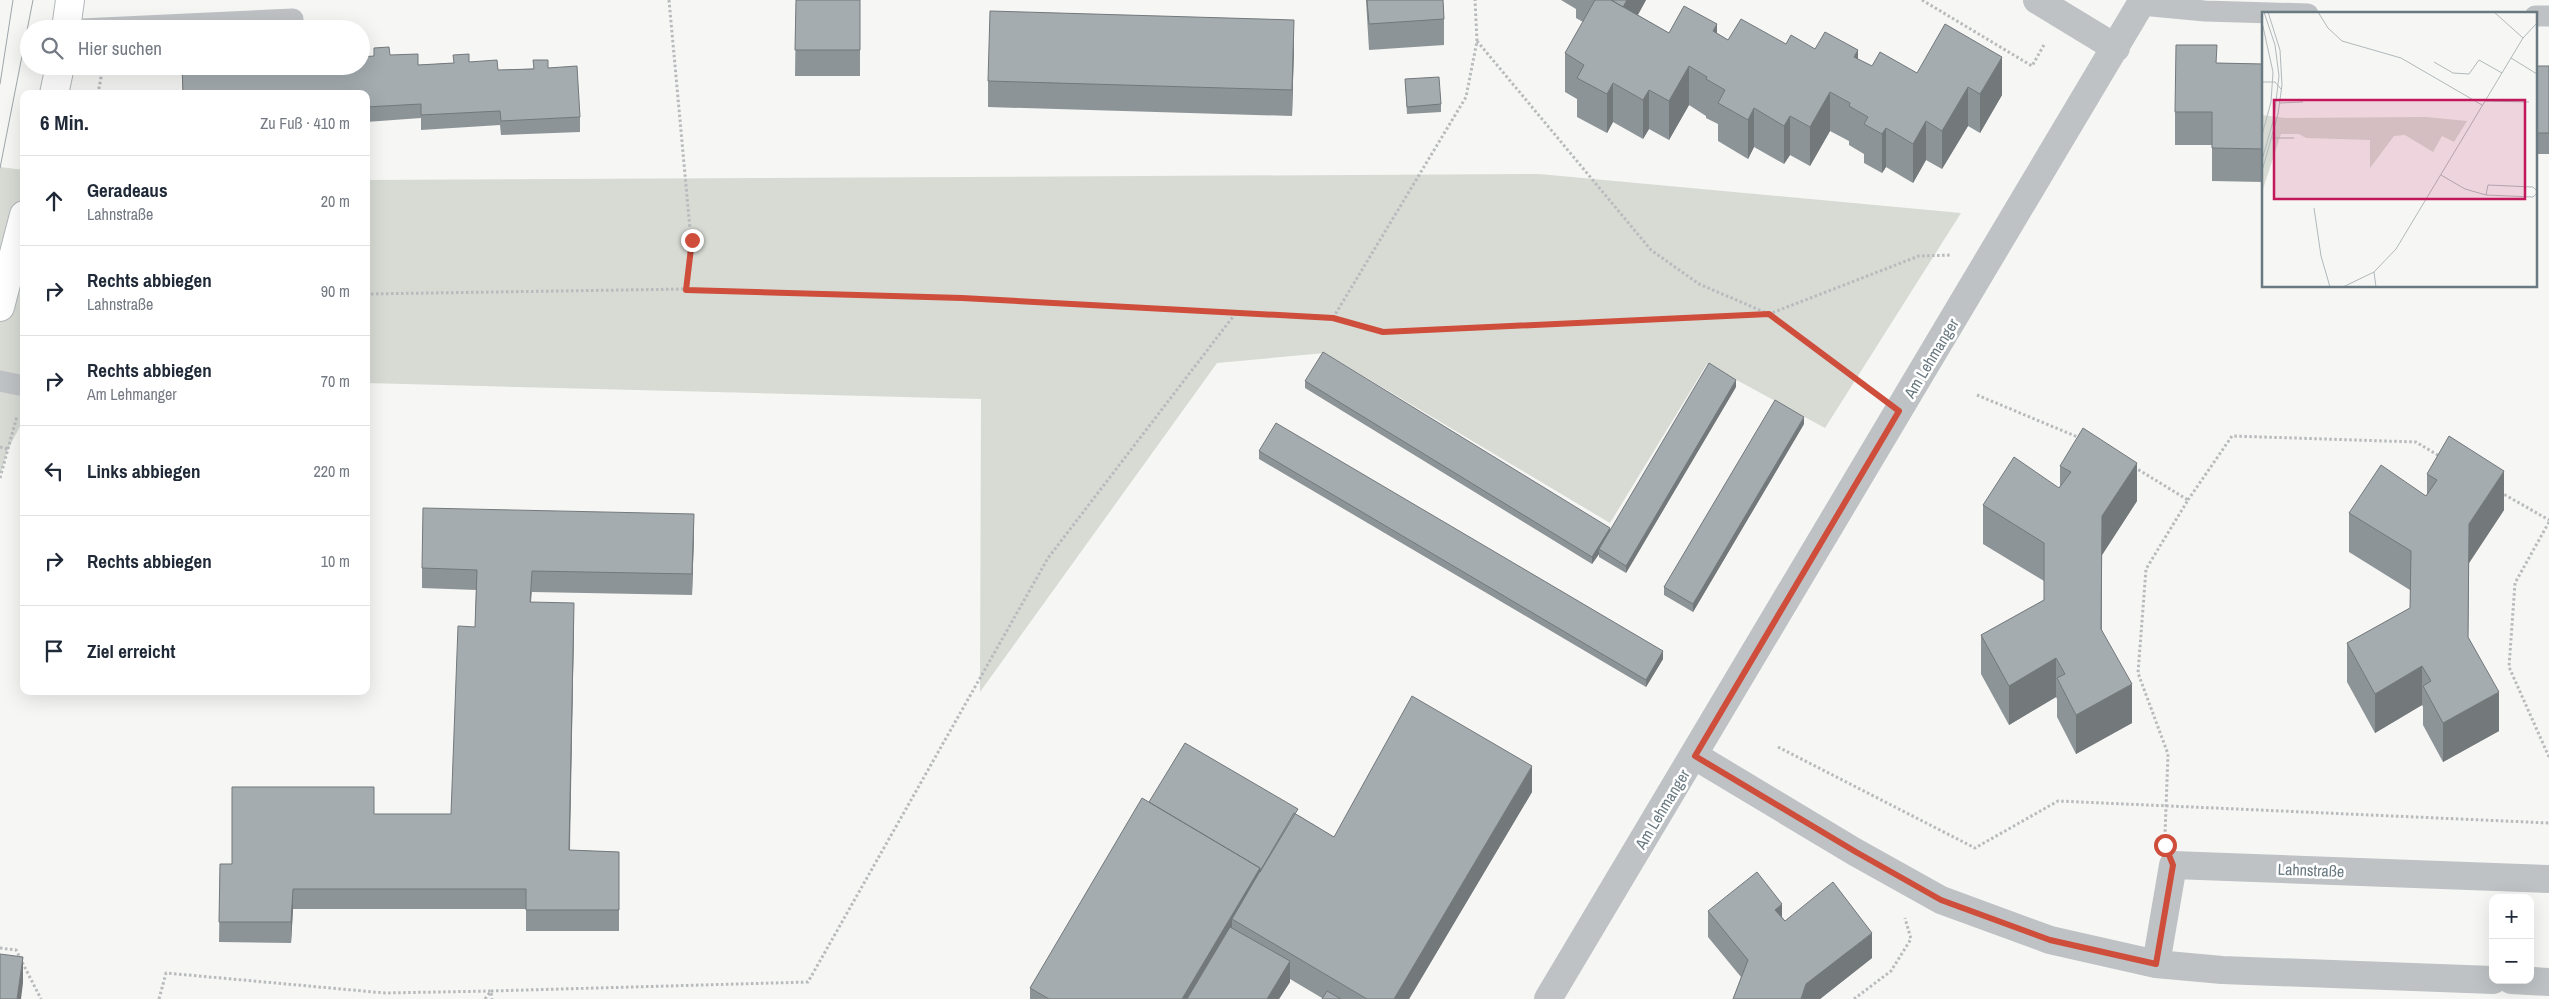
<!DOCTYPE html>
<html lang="de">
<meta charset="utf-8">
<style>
body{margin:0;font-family:"Archivo Narrow",sans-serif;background:#f2f2f3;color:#1f2937}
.controls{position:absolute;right:15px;bottom:15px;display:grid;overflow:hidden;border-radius:10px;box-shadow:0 5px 20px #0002}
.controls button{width:45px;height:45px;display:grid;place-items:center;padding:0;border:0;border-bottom:1px solid #e0e1e3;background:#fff;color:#1f2937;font:25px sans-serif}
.stop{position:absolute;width:15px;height:15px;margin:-11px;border:4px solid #cf4d3b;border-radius:50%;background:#fff}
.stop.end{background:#cf4d3b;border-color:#fff;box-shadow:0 1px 5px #0008}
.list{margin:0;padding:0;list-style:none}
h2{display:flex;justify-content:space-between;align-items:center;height:65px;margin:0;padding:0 20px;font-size:21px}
h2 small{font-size:16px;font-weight:400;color:#747a83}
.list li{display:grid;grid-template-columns:32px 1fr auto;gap:15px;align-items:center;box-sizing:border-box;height:90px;padding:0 20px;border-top:1px solid #e0e1e3}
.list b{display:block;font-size:19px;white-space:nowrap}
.list p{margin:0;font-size:16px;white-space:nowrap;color:#747a83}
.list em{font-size:16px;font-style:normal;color:#747a83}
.icon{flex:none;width:28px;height:28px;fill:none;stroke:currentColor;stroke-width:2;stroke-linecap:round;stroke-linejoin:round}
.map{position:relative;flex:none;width:2549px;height:999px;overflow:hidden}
.search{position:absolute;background:#fff;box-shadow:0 5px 20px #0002;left:20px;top:20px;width:350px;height:55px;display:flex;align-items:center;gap:12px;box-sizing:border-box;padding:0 18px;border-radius:28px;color:#747a83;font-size:19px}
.panel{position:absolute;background:#fff;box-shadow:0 5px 20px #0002;left:20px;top:90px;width:350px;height:605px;border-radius:10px}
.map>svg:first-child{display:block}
</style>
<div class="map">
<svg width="2549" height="999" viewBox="0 0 2549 999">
<rect width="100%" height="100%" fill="#f6f6f4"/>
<path fill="#d7dbd4" d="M0 167 24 170V419L8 449 0 475Z
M1539 174 1961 213 1825 428 1707 364 1610 523 1325 353 1217 363 980 692 981 399 366 383V180Z"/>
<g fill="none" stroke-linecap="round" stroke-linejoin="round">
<g stroke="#b1b6b9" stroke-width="30">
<path id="secondary" d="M66 29 70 0
M54 94 60 66
M0 307 24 215"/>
</g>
<path stroke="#b8bbbd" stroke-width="3" stroke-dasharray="2.5 2.5" stroke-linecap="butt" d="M669 0 691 240 686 289
M1922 0 2032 66 2045 43
M1477 41 1651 250 1699 284 1769 314 1871 390
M98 94 103 66
M366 294 686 289 962 298 1333 318 1383 332 1769 314 1919 256 1952 255
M1333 318 1466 97 1477 41 1475 0
M1977 395 2080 438
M0 447 8 449
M2134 467 2188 500 2146 569 2138 673 2168 754 2165 834
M0 478 17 416
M2500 492 2549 520
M2188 500 2232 436 2416 442 2441 457
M2549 522 2515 583 2509 667 2549 757
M1778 747 1975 848 2058 801 2549 823
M0 948 16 950 41 999
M159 999 166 973 385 993 491 991 492 999
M485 999 491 991 808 982 1048 558 1235 314
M1854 999 1891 971 1911 939 1905 918"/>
<path stroke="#bec2c5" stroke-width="21" d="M2141 5 2205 11 2308 14
M2535 16H2549
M81 29 293 19
M0 381 24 386"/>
<path stroke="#bec2c5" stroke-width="28" d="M2037 0 2116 48
M1695 756 1855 852 1941 900 2050 940 2156 964 2222 970 2493 980
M2156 964 2173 865 2549 879
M2511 980 2549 982
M1548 999 2143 0"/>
<use href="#secondary" stroke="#fff" stroke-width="28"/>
<path stroke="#9ea5a9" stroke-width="1" d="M0 84 13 0
M0 168 33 0"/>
</g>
<path fill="#8d9497" d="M796 0H860V76H795Z
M1366 0H1443L1444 19V45L1369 50Z
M1561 0H1646L1638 15 1669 33H1717L1728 40 1786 44 1815 49 1858 59 1872 66 1917 73 2002 95 1980 133 1968 126 1942 169 1926 160 1913 183 1886 167 1882 173 1864 163V154L1849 145V141L1830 131 1810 166 1790 155 1784 164 1754 147 1748 159 1718 141V124L1706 118V116L1689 105 1669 140 1649 129 1643 139 1613 122 1607 133 1577 117V99L1565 92V53L1583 22 1576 18V9Z
M1294 46 1292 116 988 107V81Z
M390 55 418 65 469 62 498 70 548 68 580 117V132L501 135 500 125 421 130V118L366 122V94H183L182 66H361Z
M2217 63 2263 64V182L2212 181V145H2175V112Z
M2535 66H2549V154H2535Z
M1405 79 1441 104V112L1407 114Z
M1305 381 1610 530 1736 387 1626 573 1599 557V554L1592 564 1305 388Z
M1804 424 1693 612 1664 595V587Z
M1259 451 1663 659 1646 687 1259 459Z
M2060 466 2137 501 2102 555V630L2132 723 2076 754 2057 717V699L2056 697 2009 725 1981 674V635L2044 600V581L1983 544V505L2059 488 2060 486Z
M2427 474 2504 510 2469 563 2468 638 2499 731 2443 762 2423 725V707L2422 705 2375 733 2347 682V643L2410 608V590L2349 552V513L2426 496 2427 494Z
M694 534 692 595 532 592 531 602 574 623 570 850 619 852V931H526V909H293L291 943 219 942 220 864H232L374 814H451L475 627 476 590 422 588V568Z
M1532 792 1409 999H1322V998L1290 979V982L1279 999H1030V988L1149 802 1298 815 1334 837Z
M1708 911 1782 917 1785 921 1872 958 1820 999H1733L1741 977 1708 937Z"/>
<path fill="#73787b" d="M1627 0H1646L1621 44V11Z
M1294 20V46L1292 116V90Z
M1717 24V63L1713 31Z
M1858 50V89L1854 57Z
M2002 57V95L1980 133V94Z
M1689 66V105L1669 140V101Z
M1613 83V122L1607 133V94Z
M1968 87V126L1942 169V131Z
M1649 90V129L1643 139V100Z
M1830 92V131L1810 166V127Z
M1754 108V147L1748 159V120Z
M1790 116V155L1784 164V126Z
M1926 121V160L1913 183V144Z
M1886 128V167L1882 173V134Z
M1736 380V387L1626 573V566Z
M1804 417V424L1693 612V604Z
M2137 463V501L2102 555 2101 668 2102 516Z
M2504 471V510L2469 563 2468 676 2469 524Z
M694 514V534L692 595V574Z
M1610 528V536L1599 549V554L1592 564V557Z
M574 603V623L569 871V850Z
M1663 651V659L1646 687V680Z
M2056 658V697L2009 725V686Z
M2422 666V705L2375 733V694Z
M2132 684V723L2076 754V715Z
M2499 692V731L2443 762V723Z
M1532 766V792L1409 999H1394Z
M1260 868V894L1232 919V941L1197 999H1182Z
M293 889V909L291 943V922Z
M1782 904V930L1775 910Z
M1872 933V958L1820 999H1801L1806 984Z
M23 957V983L21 999H17Z
M1290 961V982L1279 999H1267Z"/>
<path fill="#a4acb0" stroke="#73787b" d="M796 0H860V50H795Z
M1367 0H1443L1444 19 1369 24Z
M1595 0H1611L1669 33 1684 6 1717 24 1713 31 1728 40 1741 19 1786 44 1791 35 1815 49 1825 32 1858 50 1854 57 1872 66 1880 52 1917 73 1945 24 2002 57 1980 94 1968 87 1942 131 1926 121 1913 144 1886 128 1882 134 1864 124 1868 117 1849 106 1850 103 1830 92 1810 127 1790 116 1784 126 1754 108 1748 120 1718 103 1725 90 1706 79 1707 77 1689 66 1669 101 1649 90 1643 100 1613 83 1607 94 1577 78 1584 65 1565 53Z
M1611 0H1627L1623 7Z
M990 11 1294 20 1292 90 988 81Z
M2176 45H2217L2216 63 2263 64V149L2212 148V112H2175Z
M389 47 390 55 418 54V65L454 63 453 55 469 54V62L497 60 498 70 534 69 533 60H548V68L577 66 580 117 501 121 500 111 421 115V104L366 107V94H183L182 66H361V57L374 56V48Z
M2535 66H2549V133H2535Z
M1439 77 1441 104 1407 107 1405 79Z
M1323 352 1610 528 1592 557 1305 381Z
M1709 363 1736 380 1626 566 1599 549Z
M1775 400 1804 417 1693 604 1664 587Z
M1276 423 1663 651 1646 680 1259 451Z
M2083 428 2137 463 2102 516 2101 629 2132 684 2076 715 2057 678 2065 674 2056 658 2009 686 1981 635 2044 600V543L1983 505 2014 457 2059 488 2071 472 2060 466Z
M2449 436 2504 471 2469 524 2468 637 2499 692 2443 723 2423 686 2431 681 2422 666 2375 694 2347 643 2410 608 2411 551 2349 513 2381 465 2426 496 2437 480 2427 474Z
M423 508 694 514 692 574 532 571 530 602 574 603 569 850 619 852V910H526V889H293L291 922H219L220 864H232V787H374V814H451L458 626 475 627 477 570 422 568Z
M1412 696 1532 766 1394 999H1367L1232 919 1294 813 1334 837Z
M1185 743 1298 809 1260 872V868L1149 802Z
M1142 798 1260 868 1182 999H1049L1030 988Z
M1757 872 1782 904 1775 910 1785 921 1833 882 1872 933 1806 984 1801 999H1733L1748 960 1708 911Z
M1230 927 1290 961 1267 999H1187Z
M0 954 23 957 17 999H0Z
M1327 991 1341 999H1322Z"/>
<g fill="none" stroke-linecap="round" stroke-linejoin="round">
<path stroke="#cf4d3b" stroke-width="6" d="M692 240 686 290 962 298 1333 318 1383 332 1769 314 1899 411 1695 756 1856 852 1941 900 2050 940 2156 964 2173 865 2165 845"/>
</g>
<g text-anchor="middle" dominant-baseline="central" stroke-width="5" stroke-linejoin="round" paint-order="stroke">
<g font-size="16" fill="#697981" stroke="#fff">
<text transform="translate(1931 358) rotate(-59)">Am Lehmanger</text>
<text transform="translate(1662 809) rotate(-59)">Am Lehmanger</text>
<text transform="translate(2311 870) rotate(2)">Lahnstraße</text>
</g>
</g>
<g transform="translate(2262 12)">
<rect width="275" height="275" fill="#f6f6f4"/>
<path d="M0 103 23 106 164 105 205 109 192 130 180 124 171 140 143 123 132 124 108 156V128L44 126 37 122H19L0 180Z" fill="#d7dbd4"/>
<path fill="none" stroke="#b1b9bc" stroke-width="1" d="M56 0 66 16 80 29 139 46 220 93M232 0 261 26M0 10 11 60 9 90 0 123M249 46 275 62M172 50 191 61 207 62 217 48 240 61M0 70H13L19 77M223 89 267 90M18 91 41 90M10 126H32M0 148 12 106 17 64 13 33 2 0M0 159 16 102 20 73 18 38 6 0M179 163 203 177 224 183 271 185 275 181M224 183 226 173 271 175 275 179M52 196 59 244 68 275M112 260 114 275M81 275 112 260 134 237 261 26 275 11"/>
<path fill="#c2185b" fill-opacity="0.15" stroke="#c2185b" stroke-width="2.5" d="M12 88H263V187H12Z"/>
<rect width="275" height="275" fill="none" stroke="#697981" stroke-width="2.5"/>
</g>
</svg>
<div class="controls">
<button>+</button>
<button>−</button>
</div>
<div class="stop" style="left:2165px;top:845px"></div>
<div class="stop end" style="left:692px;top:240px"></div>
<div class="search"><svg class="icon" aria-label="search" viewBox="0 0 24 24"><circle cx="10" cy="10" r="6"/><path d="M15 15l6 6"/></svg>Hier suchen</div>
<section class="panel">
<h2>6 Min.<small>Zu Fuß · 410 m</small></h2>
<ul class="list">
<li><svg class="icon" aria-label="ahead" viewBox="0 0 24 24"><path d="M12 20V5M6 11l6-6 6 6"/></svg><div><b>Geradeaus</b><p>Lahnstraße</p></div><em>20 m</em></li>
<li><svg class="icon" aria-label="right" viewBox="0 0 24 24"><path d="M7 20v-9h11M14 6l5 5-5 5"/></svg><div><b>Rechts abbiegen</b><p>Lahnstraße</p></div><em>90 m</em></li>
<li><svg class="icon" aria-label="right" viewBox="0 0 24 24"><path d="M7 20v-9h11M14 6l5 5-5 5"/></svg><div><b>Rechts abbiegen</b><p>Am Lehmanger</p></div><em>70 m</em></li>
<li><svg class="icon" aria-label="left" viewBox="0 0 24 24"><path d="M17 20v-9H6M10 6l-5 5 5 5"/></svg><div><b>Links abbiegen</b></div><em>220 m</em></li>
<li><svg class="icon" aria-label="right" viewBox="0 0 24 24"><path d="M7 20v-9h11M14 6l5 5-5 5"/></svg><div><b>Rechts abbiegen</b></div><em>10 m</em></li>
<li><svg class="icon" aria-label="arrive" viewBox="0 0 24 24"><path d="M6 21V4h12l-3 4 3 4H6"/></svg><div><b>Ziel erreicht</b></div></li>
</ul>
</section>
</div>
